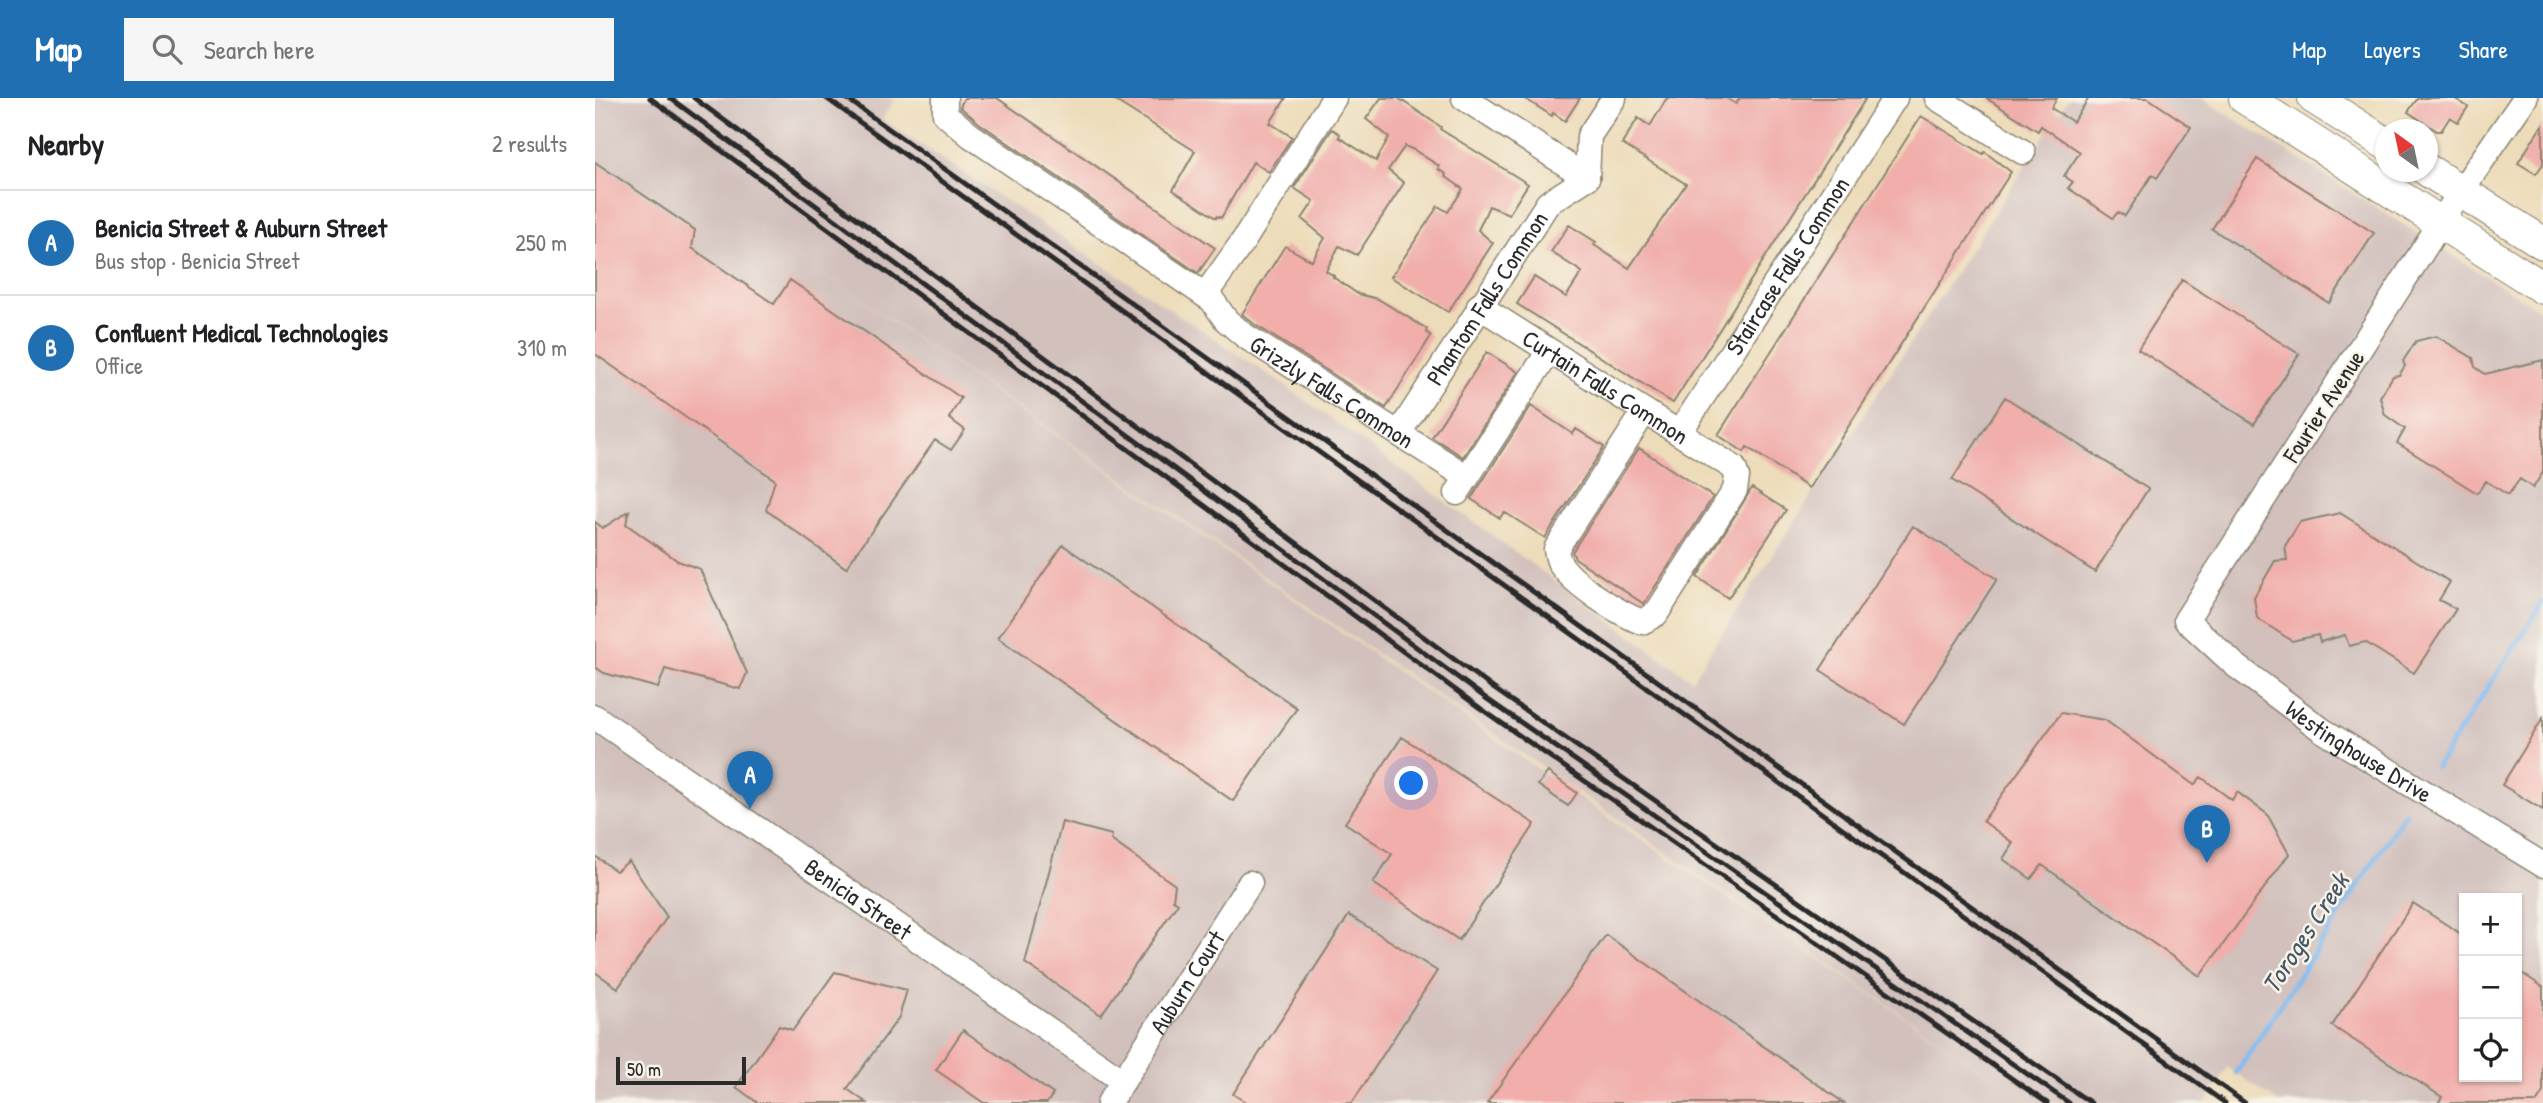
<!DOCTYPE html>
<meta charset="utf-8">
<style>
body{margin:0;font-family:"Patrick Hand",sans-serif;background:#f6f6f6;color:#202124}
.controls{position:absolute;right:21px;bottom:21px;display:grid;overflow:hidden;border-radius:0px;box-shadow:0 2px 5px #0004}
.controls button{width:63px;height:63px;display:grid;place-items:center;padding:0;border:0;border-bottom:2px solid #e0e0e0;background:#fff;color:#202124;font:35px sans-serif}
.compass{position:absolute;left:1780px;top:21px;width:63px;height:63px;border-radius:50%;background:#fff;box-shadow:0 2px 5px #0004;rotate:327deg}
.scale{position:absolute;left:21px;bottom:18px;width:130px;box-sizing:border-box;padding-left:7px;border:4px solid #2b2b2b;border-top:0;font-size:19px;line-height:24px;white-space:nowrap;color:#2b2b2b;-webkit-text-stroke:5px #f7f3e8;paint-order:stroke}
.you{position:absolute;left:817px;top:686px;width:24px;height:24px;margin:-18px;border:5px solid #fff;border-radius:50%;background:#1a73e8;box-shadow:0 0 0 10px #1a73e833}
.badge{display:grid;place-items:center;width:46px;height:46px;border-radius:50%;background:#1f6fb2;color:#fff;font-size:23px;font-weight:700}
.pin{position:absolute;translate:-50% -58px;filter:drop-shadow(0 2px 4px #0008)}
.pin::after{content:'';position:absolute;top:37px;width:24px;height:21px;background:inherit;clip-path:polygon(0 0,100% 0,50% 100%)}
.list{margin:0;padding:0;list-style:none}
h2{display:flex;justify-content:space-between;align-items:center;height:91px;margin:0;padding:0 28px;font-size:30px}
h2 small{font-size:23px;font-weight:400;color:#757577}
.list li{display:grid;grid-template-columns:46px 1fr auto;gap:21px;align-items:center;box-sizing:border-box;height:105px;padding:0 28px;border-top:2px solid #e0e0e0}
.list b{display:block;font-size:26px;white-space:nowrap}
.list p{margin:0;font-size:23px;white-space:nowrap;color:#757577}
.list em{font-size:23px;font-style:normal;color:#757577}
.icon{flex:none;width:38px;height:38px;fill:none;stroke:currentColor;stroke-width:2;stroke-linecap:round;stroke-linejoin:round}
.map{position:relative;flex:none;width:1948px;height:1005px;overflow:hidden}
header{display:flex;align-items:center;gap:42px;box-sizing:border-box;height:98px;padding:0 35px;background:#1f6fb2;color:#fff}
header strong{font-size:33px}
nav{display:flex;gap:38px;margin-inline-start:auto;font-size:24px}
.search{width:490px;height:63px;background:#f6f6f6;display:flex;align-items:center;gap:18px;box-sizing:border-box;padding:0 24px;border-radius:0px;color:#757577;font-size:26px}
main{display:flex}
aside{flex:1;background:#fff}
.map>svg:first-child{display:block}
</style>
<header>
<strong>Map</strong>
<div class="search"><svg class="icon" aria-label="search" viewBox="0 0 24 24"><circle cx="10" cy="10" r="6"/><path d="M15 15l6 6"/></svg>Search here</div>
<nav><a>Map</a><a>Layers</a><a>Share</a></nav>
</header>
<main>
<aside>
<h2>Nearby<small>2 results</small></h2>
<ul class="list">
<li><span class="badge">A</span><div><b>Benicia Street &amp; Auburn Street</b><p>Bus stop · Benicia Street</p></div><em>250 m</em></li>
<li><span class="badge">B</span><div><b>Confluent Medical Technologies</b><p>Office</p></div><em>310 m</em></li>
</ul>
</aside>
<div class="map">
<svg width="1948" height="1005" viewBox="0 0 1948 1005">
<rect width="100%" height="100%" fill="#f7f3e8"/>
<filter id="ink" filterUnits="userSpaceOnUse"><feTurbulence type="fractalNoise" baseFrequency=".0143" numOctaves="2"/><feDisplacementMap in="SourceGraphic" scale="14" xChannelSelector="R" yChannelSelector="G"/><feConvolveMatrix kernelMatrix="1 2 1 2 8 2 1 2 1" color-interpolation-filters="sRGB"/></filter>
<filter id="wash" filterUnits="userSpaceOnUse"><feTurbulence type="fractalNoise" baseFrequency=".00686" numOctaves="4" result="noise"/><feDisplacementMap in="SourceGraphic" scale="28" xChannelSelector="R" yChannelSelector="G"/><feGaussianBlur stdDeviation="1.57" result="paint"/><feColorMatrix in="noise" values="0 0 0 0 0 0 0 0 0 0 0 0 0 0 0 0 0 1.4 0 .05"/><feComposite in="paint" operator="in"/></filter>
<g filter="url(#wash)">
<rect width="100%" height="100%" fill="#eddcb9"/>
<path fill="#d1c0bc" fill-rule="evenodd" d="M0 0H300L287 21 682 282 1097 582 1474 0H1606L1948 214V1005H1684L1633 969 1611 1005H0ZM146 119 1420 994 1006 714ZM1869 800H1922V979H1869Z"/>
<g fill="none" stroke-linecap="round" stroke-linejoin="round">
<path stroke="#7ebcf2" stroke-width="5" d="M1841 669 1948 505
M1641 975 1810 715"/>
</g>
<g id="blocks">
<path fill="#f1aeab" d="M369 0H402L620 150 603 175 384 25 365 9Z
M516 0H691L675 25 697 39 674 74 658 64 626 120 622 118 621 120 578 92 600 53Z
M786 0H803L846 29 845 31 933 86 914 116 894 108 883 132 898 145 853 214 796 179 843 108 853 114 868 91 850 78 851 76 843 71 844 68 819 52 810 48 793 72 809 85 762 157 744 148 731 173 739 178 738 179 763 196 783 201 832 231 831 234 836 238 791 310 659 226 647 216 690 148 717 163 730 140 707 121 719 103 699 90 737 31 745 36 744 39 781 63 794 39 771 21Z
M929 0H985L970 23 958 15 957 18Z
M1072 0H1131L1141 6 1145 0H1271L1078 305 922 206 939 179 971 199 987 174 956 154 974 127 1001 144 999 147 1034 170 1091 86 1027 46 1043 20 1055 28Z
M1391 0H1462L1456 10 1478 24 1494 0H1553L1596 29 1562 80 1557 77 1530 118 1523 114 1518 120 1473 90 1478 84 1469 78 1485 54 1446 28 1443 33Z
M1823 0H1859L1873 9 1863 24 1855 19 1846 33H1842L1813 14Z
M1326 18 1388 56 1390 54 1416 74 1214 390 1152 349 1149 354 1123 337Z
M1948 26V66L1941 76 1923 65Z
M1662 61 1779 135 1734 205 1617 131Z
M0 64 100 132 97 150 179 206 195 182 366 300 354 320 370 332 356 352 340 342 251 470 171 412 180 382 0 256Z
M1587 182 1704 256 1659 326 1543 251Z
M1841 238 1878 260 1880 269 1890 276 1948 262V374L1938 390 1925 381 1913 397 1891 383 1882 395 1802 345 1810 331 1790 317 1785 299 1798 278 1804 277 1810 268 1808 263 1821 243Z
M892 254 923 274 868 359 837 339Z
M1410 299 1553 391 1500 474 1357 382Z
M936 308 978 336 981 331 1009 349 950 440 909 414 905 420 876 401Z
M1044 350 1118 399 1049 506 980 460 977 454Z
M1157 390 1191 412 1133 500 1102 479Z
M34 413 31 426 83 463 105 471 152 575 145 591 70 571 63 590 9 575 0 569V424L8 430Z
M1745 415 1855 484 1844 502 1861 511 1819 575 1770 544 1754 548 1750 537 1725 544 1723 537 1697 543 1662 520 1659 499 1680 463 1692 462 1690 448 1705 424Z
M1318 428 1402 481 1309 626 1225 572Z
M468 447 702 610 638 703 403 540Z
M1466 615 1510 622 1599 687 1606 679 1637 702 1642 694 1672 716 1694 756 1605 878 1447 767 1436 781 1408 761 1418 745 1388 723Z
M1948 620V712L1907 687Z
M807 639 940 726 864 842 778 785 797 756 750 725Z
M953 674 982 695 973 708 943 687Z
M467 724 517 737 516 742 580 787 578 802 583 805 506 917 430 865Z
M0 758 21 773 34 763 72 819 23 890 0 874Z
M1818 805 1869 838V979H1922V872L1948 889V994L1941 1005H1843L1847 999 1737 928Z
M754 817 842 873 757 1005H652L638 996Z
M1011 837 1249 1005H892Z
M240 874 312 892 304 919 252 991 272 1005H163L141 989 184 928 198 932Z
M368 932 458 996 452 1005H389L341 972Z"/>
</g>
</g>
<g filter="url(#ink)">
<use href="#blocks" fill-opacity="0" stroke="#8c8472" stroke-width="2"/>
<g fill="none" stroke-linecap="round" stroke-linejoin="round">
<g stroke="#8c8472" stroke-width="27">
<g id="minor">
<path id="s1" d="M350 0V16L375 37 617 202 631 222 650 238 872 379"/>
<path d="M869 0 992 80"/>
<path d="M1342 0 1428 54"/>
<path id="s2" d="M1930 0 1866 93 1591 522 1640 567 1727 632 1948 767"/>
<path d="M992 80 994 38 1019 0"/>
<path d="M610 197 649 142 739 0"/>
<path id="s3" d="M884 208 1139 370 1142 379 1140 392 1061 516 1047 524C1023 515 981 488 966 467 963 463 962 457 961 451L1050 313"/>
<path id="s4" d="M1085 334 1300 0"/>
<path id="s5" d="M804 335 953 105 992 80"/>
<path d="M862 395 954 253"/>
<path id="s6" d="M0 619 528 983"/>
<path id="s7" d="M514 1005 655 785"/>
</g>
</g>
<g stroke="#8c8472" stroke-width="34">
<path id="major" d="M1650 0 1948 190
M1719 0 1790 45
M1832 72 1948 145"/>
</g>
<use href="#minor" stroke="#fff" stroke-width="24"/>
<use href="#major" stroke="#fff" stroke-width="32"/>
<path stroke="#2b2b2b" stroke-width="5" d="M55 0 885 610 1452 1005
M75 0 892 601 1474 1005
M99 0 898 590 1496 1005
M231 0 1630 1005
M251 0 1650 1005"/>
</g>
</g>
<g text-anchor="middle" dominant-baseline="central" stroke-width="5" stroke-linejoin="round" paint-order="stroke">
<g font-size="24" fill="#2b2b2b" stroke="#f7f3e8">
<text stroke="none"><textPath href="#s4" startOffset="198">Staircase Falls Common</textPath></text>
<text stroke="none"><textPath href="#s5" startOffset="161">Phantom Falls Common</textPath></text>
<text stroke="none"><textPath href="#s3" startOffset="150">Curtain Falls Common</textPath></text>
<text stroke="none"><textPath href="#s1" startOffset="494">Grizzly Falls Common</textPath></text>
<text transform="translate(1728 308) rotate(-57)">Fourier Avenue</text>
<text stroke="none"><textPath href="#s2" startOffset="840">Westinghouse Drive</textPath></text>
<text stroke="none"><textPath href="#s6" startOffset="320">Benicia Street</textPath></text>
<text stroke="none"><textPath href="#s7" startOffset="144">Auburn Court</textPath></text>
</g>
<g font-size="26" font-style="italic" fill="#445667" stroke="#f7f3e8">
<text transform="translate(1710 835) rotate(-57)">Toroges Creek</text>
</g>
</g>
</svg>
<div class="controls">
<button>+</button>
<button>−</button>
<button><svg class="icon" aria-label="locate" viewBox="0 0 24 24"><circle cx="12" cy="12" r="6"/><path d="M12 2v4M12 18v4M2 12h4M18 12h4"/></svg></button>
</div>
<svg class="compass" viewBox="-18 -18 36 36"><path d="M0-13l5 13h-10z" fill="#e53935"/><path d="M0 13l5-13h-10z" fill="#757577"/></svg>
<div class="scale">50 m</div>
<div class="you"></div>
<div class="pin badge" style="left:155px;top:711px">A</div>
<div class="pin badge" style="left:1612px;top:765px">B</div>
</div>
</main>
